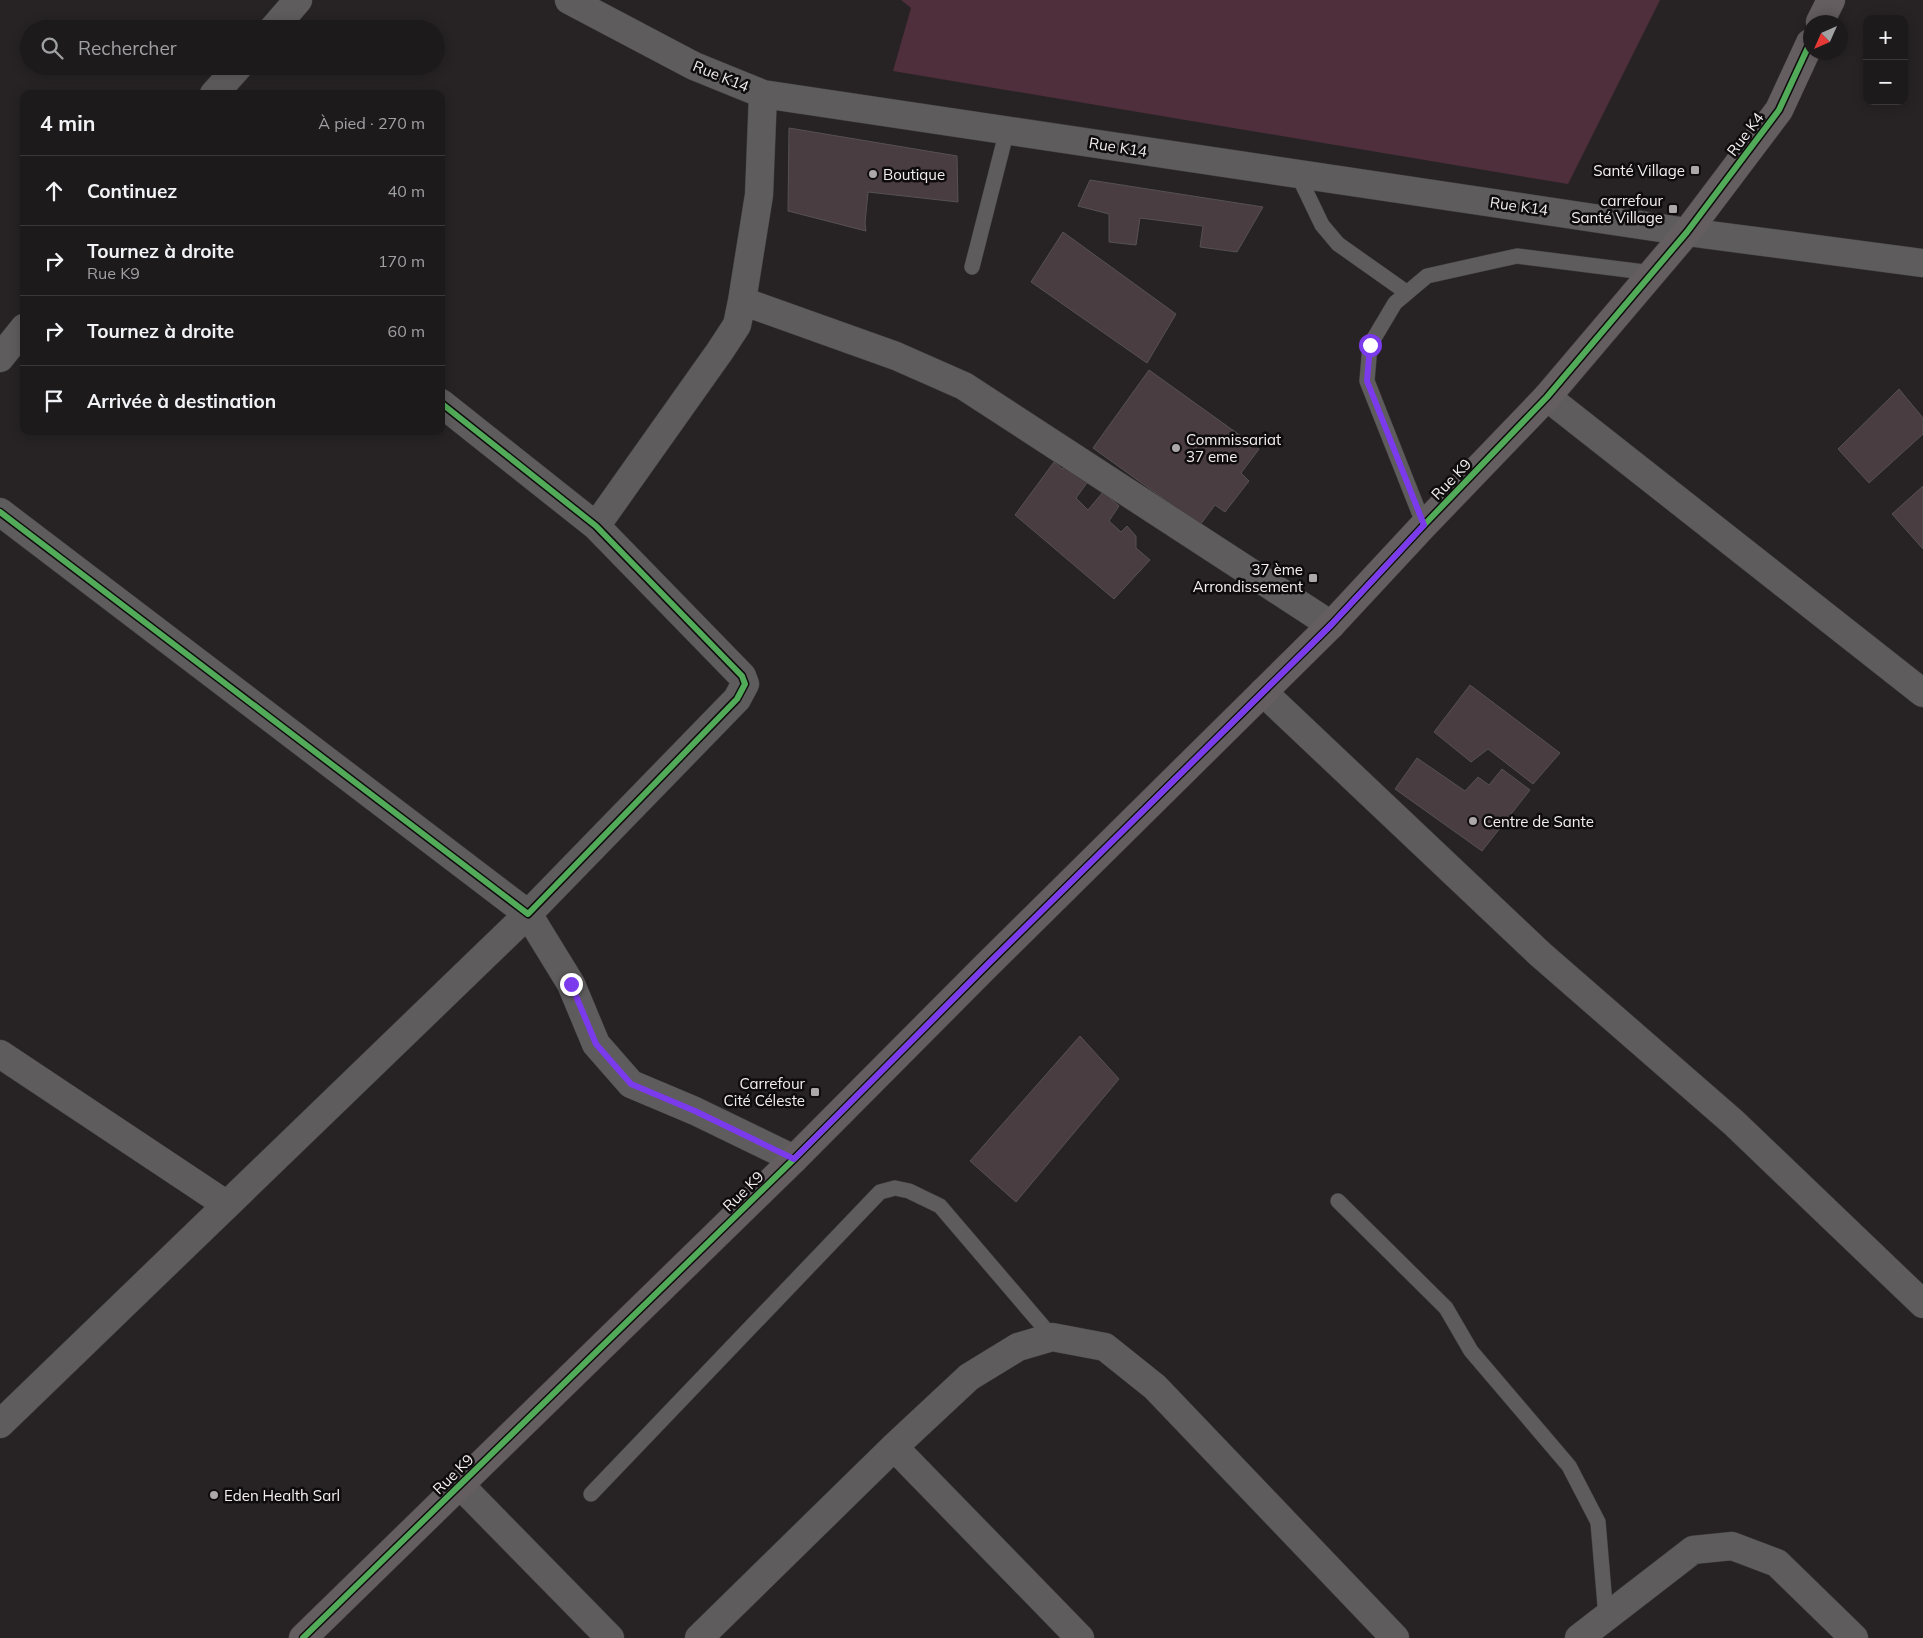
<!DOCTYPE html>
<html lang="fr">
<meta charset="utf-8">
<style>
body{margin:0;font-family:Mulish,sans-serif;background:#252325;color:#f1f3f6}
.controls{position:absolute;right:15px;top:15px;display:grid;overflow:hidden;border-radius:10px;box-shadow:0 2px 12px #0003}
.controls button{width:45px;height:45px;display:grid;place-items:center;padding:0;border:0;border-bottom:1px solid #3b383b;background:#1d1a1c;color:#f1f3f6;font:25px sans-serif}
.compass{position:absolute;left:1803px;top:15px;width:45px;height:45px;border-radius:50%;background:#1d1a1c;box-shadow:0 2px 12px #0003;rotate:225deg}
.stop{position:absolute;width:15px;height:15px;margin:-11px;border:4px solid #7c3aed;border-radius:50%;background:#fff}
.stop.end{background:#7c3aed;border-color:#fff;box-shadow:0 1px 5px #0008}
.list{margin:0;padding:0;list-style:none}
h2{display:flex;justify-content:space-between;align-items:center;height:65px;margin:0;padding:0 20px;font-size:21px}
h2 small{font-size:16px;font-weight:400;color:#a0a1a3}
.list li{display:grid;grid-template-columns:32px 1fr auto;gap:15px;align-items:center;box-sizing:border-box;height:70px;padding:0 20px;border-top:1px solid #3b383b}
.list b{display:block;font-size:19px;white-space:nowrap}
.list p{margin:0;font-size:16px;white-space:nowrap;color:#a0a1a3}
.list em{font-size:16px;font-style:normal;color:#a0a1a3}
.icon{flex:none;width:28px;height:28px;fill:none;stroke:currentColor;stroke-width:2;stroke-linecap:round;stroke-linejoin:round}
.map{position:relative;flex:none;width:1923px;height:1638px;overflow:hidden}
.search{position:absolute;background:#1d1a1c;box-shadow:0 2px 12px #0003;left:20px;top:20px;width:425px;height:55px;display:flex;align-items:center;gap:12px;box-sizing:border-box;padding:0 18px;border-radius:28px;color:#a0a1a3;font-size:19px}
.panel{position:absolute;background:#1d1a1c;box-shadow:0 2px 12px #0003;left:20px;top:90px;width:425px;height:345px;border-radius:10px}
.map>svg:first-child{display:block}
</style>
<div class="map">
<svg width="1923" height="1638" viewBox="0 0 1923 1638">
<rect width="100%" height="100%" fill="#272325"/>
<path fill="#4f2f3b" d="M901 0H1660L1568 184 893 71 911 8Z"/>
<path fill="#4a3d42" stroke="#555153" d="M789 128 957 156 958 202 868 192 865 223 866 231 788 211Z
M1090 180 1263 207 1237 252 1200 247 1203 226 1140 218 1136 245 1109 242V214L1078 206Z
M1063 232 1176 314 1147 363 1031 282Z
M1149 370 1259 449 1241 473 1249 481 1225 512 1215 505 1200 525 1093 448Z
M1899 389 1923 418V434L1869 483 1838 449Z
M1054 462 1062 469 1071 463 1089 480 1076 498 1088 510 1103 492 1119 506 1109 521 1121 532 1127 526 1136 536V548L1150 560 1114 599 1015 515Z
M1923 486V549L1892 514Z
M1470 685 1560 753 1533 784 1488 749 1471 762 1434 732Z
M1417 758 1465 791 1478 777 1489 785 1502 769 1530 790 1482 851 1395 789Z
M1080 1036 1119 1079 1016 1202 970 1161Z"/>
<g fill="none" stroke-linecap="round" stroke-linejoin="round">
<g stroke="#413e3f" stroke-width="16">
<path id="lane" d="M1297 173 1322 225 1338 244 1406 292
M972 267 1007 130
M1424 525 1367 381 1370 345 1395 303 1427 276 1517 256 1652 273
M1338 1201 1446 1308 1471 1351 1569 1466 1598 1522 1606 1617
M591 1494 880 1192 895 1188 909 1191 940 1206 1052 1337"/>
</g>
<g stroke="#413e3f" stroke-width="29">
<path id="street" d="M569 0 694 66 763 94 1687 232 1923 263
M273 29 298 0
M214 94 239 66
M742 301 896 356 964 386 1331 625
M0 358 24 328
M1547 397 1923 693
M0 512 528 914 737 699 745 684 742 676 596 526 441 403
M596 526 720 351 737 325 742 301 759 195 763 94
M1263 692 1540 954 1734 1123 1923 1304
M0 1054 227 1205
M0 1424 528 914 571 984 596 1044 631 1084 695 1111 794 1159
M894 1447 1080 1638
M460 1485 610 1638
M699 1638 894 1447 969 1377 1018 1347 1052 1337 1105 1347 1155 1387 1395 1638
M1579 1638 1693 1550 1732 1546 1777 1563 1854 1638"/>
</g>
<g stroke="#413e3f" stroke-width="29">
<path id="secondary" d="M1820 22 1831 0
M303 1638 794 1159 985 967 1331 625 1424 525 1547 397 1687 232 1779 110 1810 43"/>
</g>
<use href="#lane" stroke="#5f5c5d" stroke-width="15"/>
<use href="#street" stroke="#5f5c5d" stroke-width="28"/>
<use href="#secondary" stroke="#645e61" stroke-width="28"/>
<g stroke="#0f0c0d" stroke-width="9">
<path id="cycleway" d="M0 512 528 914 737 699 745 684 742 676 596 526 441 403
M303 1638 794 1159 985 967 1331 625 1424 525 1547 397 1687 232 1779 110 1810 43"/>
</g>
<use href="#cycleway" stroke="#51ab58" stroke-width="6"/>
</g>
<g fill="none" stroke-linecap="round" stroke-linejoin="round">
<path stroke="#7c3aed" stroke-width="6" d="M571 984 596 1044 631 1084 695 1111 794 1159 985 967 1331 625 1424 525 1367 381 1370 345"/>
</g>
<g fill="#aca7a9" stroke="#0f0c0d" stroke-width="2">
<rect x="1690" y="165" width="10" height="10" rx="2.5"/>
<circle cx="873" cy="174" r="5"/>
<rect x="1668" y="204" width="10" height="10" rx="2.5"/>
<circle cx="1176" cy="448" r="5"/>
<rect x="1308" y="573" width="10" height="10" rx="2.5"/>
<circle cx="1473" cy="821" r="5"/>
<rect x="810" y="1087" width="10" height="10" rx="2.5"/>
<circle cx="214" cy="1495" r="5"/>
</g>
<g text-anchor="middle" dominant-baseline="central" stroke-width="5" stroke-linejoin="round" paint-order="stroke">
<g font-size="15" fill="#f4eef0" stroke="#0f0c0d">
<text transform="translate(721 76) rotate(22)">Rue K14</text>
<text transform="translate(1745 134) rotate(-53)">Rue K4</text>
<text transform="translate(1118 147) rotate(9)">Rue K14</text>
<text transform="translate(1519 206) rotate(8)">Rue K14</text>
<text transform="translate(1451 479) rotate(-46)">Rue K9</text>
<text transform="translate(743 1191) rotate(-44)">Rue K9</text>
<text transform="translate(453 1474) rotate(-44)">Rue K9</text>
</g>
<g font-size="15" fill="#f4eef0" stroke="#0f0c0d" text-anchor="end">
<text x="1685" y="170">Santé Village</text>
<text x="883" y="174" text-anchor="start">Boutique</text>
<text x="1663" y="200">carrefour<tspan x="1663" dy="17">Santé Village</tspan></text>
<text x="1186" y="439" text-anchor="start">Commissariat<tspan x="1186" dy="17">37 eme</tspan></text>
<text x="1303" y="569">37 ème<tspan x="1303" dy="17">Arrondissement</tspan></text>
<text x="1483" y="821" text-anchor="start">Centre de Sante</text>
<text x="805" y="1083">Carrefour<tspan x="805" dy="17">Cité Céleste</tspan></text>
<text x="224" y="1495" text-anchor="start">Eden Health Sarl</text>
</g>
</g>
</svg>
<div class="controls">
<button>+</button>
<button>−</button>
</div>
<svg class="compass" viewBox="-18 -18 36 36"><path d="M0-13l5 13h-10z" fill="#e53935"/><path d="M0 13l5-13h-10z" fill="#a0a1a3"/></svg>
<div class="stop" style="left:1370px;top:345px"></div>
<div class="stop end" style="left:571px;top:984px"></div>
<div class="search"><svg class="icon" aria-label="search" viewBox="0 0 24 24"><circle cx="10" cy="10" r="6"/><path d="M15 15l6 6"/></svg>Rechercher</div>
<section class="panel">
<h2>4 min<small>À pied · 270 m</small></h2>
<ul class="list">
<li><svg class="icon" aria-label="ahead" viewBox="0 0 24 24"><path d="M12 20V5M6 11l6-6 6 6"/></svg><div><b>Continuez</b></div><em>40 m</em></li>
<li><svg class="icon" aria-label="right" viewBox="0 0 24 24"><path d="M7 20v-9h11M14 6l5 5-5 5"/></svg><div><b>Tournez à droite</b><p>Rue K9</p></div><em>170 m</em></li>
<li><svg class="icon" aria-label="right" viewBox="0 0 24 24"><path d="M7 20v-9h11M14 6l5 5-5 5"/></svg><div><b>Tournez à droite</b></div><em>60 m</em></li>
<li><svg class="icon" aria-label="arrive" viewBox="0 0 24 24"><path d="M6 21V4h12l-3 4 3 4H6"/></svg><div><b>Arrivée à destination</b></div></li>
</ul>
</section>
</div>
